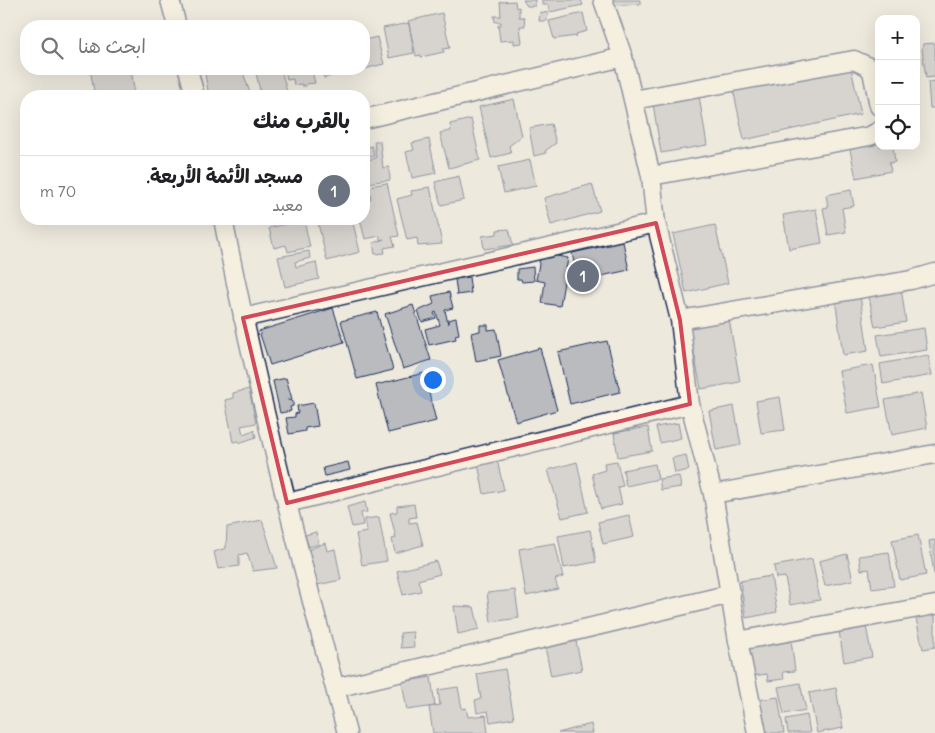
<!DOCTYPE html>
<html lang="ar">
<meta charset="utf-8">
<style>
body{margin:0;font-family:Delius,"Playpen Sans Arabic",sans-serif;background:#f2f2f2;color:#202124;direction:rtl}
.controls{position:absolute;right:15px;top:15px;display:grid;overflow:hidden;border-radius:10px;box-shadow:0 5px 20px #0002}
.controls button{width:45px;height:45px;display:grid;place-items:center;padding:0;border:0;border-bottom:1px solid #e0e0e0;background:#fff;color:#202124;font:25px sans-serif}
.you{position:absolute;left:432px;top:379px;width:18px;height:18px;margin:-12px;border:4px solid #fff;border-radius:50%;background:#1a73e8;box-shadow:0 0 0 8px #1a73e833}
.badge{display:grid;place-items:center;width:32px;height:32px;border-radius:50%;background:#d1495b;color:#fff;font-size:16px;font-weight:700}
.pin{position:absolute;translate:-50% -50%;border:2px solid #fff;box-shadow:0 1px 5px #0006}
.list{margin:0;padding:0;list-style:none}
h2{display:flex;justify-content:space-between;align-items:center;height:65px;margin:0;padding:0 20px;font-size:21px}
h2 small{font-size:16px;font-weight:400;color:#757577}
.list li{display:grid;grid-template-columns:32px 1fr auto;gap:15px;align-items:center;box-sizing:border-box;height:70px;padding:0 20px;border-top:1px solid #e0e0e0}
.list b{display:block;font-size:19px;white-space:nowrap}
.list p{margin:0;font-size:16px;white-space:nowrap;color:#757577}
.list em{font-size:16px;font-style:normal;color:#757577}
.icon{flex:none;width:28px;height:28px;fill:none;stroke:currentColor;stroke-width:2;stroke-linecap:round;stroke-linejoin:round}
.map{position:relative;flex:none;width:935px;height:733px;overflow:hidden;direction:ltr}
.search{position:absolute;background:#fff;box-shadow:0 5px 20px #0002;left:20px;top:20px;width:350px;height:55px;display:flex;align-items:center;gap:12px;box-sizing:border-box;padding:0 18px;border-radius:20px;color:#757577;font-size:19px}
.panel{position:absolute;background:#fff;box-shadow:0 5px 20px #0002;left:20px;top:90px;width:350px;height:135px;border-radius:20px;direction:rtl}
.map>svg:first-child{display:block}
</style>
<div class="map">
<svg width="935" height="733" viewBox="0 0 935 733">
<rect width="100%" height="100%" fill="#eee9dd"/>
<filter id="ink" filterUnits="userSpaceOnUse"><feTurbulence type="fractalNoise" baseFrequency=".02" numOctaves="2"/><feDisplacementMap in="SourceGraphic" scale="10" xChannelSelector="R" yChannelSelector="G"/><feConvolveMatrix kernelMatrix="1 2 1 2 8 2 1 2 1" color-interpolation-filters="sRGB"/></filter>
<g filter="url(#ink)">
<path fill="#babbbe" stroke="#1b2f5e" d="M523 0H535V6H527Z
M542 0H581L583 5 550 12 548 5H542Z
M612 0H640V4L612 6Z
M515 1 516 8 519 7V17H524L525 26H520L522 43 514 44V40L500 41 498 25H501V22H495L494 16H501L500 2Z
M540 12 548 13 547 21H539Z
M442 13 450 48 443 49 444 52 421 57V55L416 56 408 21Z
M583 13 587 31 576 34 577 36 554 39 549 21Z
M409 23 414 53 389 58 383 28Z
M377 37 384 64 364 69V40Z
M935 43V77L926 78 922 49 923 44Z
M850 63 861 114 744 140 733 89Z
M90 69H131L134 89 130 96H95Z
M204 69H242L251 96H209Z
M255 69H281L288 96H278L276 91 261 95Z
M285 69H305L300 70 301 72 312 71 315 83 306 84V86H302V84L294 85 293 79 287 80Z
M321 69H349L350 71 324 78Z
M935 81V108H930L928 82Z
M699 96 707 145 661 153 653 104Z
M514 99 522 136 509 146 511 153 491 158 479 107Z
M471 119 480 160 449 168 440 133 451 131 450 124Z
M551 124 556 143 545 151 546 153 534 156 529 128Z
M879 138V146H893L895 162 889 163 891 171 856 178 849 145Z
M429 139 436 173 412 178 406 152 414 150 412 143Z
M374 141H380L383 168 389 167 390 180 366 183 367 189H364V161L376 158Z
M372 146 374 156 364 158V148Z
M530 160 536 186 504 193 498 167Z
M459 176 464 200 441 205 435 182Z
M387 183 399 236 392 237 395 246 384 248 385 253 375 254 373 243 384 239 380 240V236L365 239 360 219H364V201L371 199 369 186Z
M592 184 600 211 551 225 544 198Z
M430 187 442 244 418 246 417 238 407 240 397 199 412 195 411 191 424 189V188Z
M851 190 854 206 842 208 846 232 828 235 823 208 828 207 826 195Z
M816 209 822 243 789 249 783 215Z
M317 219H352L360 252 327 261Z
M304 220 310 247 288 252 286 245 274 248 269 228Z
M715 225 728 283 686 293 673 234Z
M509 229 513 245 484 249 482 236 497 234V230Z
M623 242 629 270 578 281 572 253Z
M309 251 310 258 295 262 296 267 316 262 319 279 285 287 278 257Z
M541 253 568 258 560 306 542 303 545 282 536 280Z
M533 267 534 281 522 282 521 279H517V269Z
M469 277 471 293 457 295 455 279Z
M901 288 906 322 875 327 868 292Z
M449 292 453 308 445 310 448 324V320L456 318 459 334 455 335 456 339 429 345 425 329 440 325 436 312 434 313 436 318 422 322 418 311 434 304 432 296Z
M860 295 868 351 843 355 835 298Z
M413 305 431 360 403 369 385 314Z
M333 308 344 342 270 365 259 331Z
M377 312 393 370 357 379 341 321Z
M729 319 740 382 701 389 689 326Z
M480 325H488V330L496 329 501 356 476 361 471 333 480 331Z
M924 328 927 350 881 357 877 335Z
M607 341 620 392 570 404 558 352Z
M540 348 557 410 516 422 498 360Z
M928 355 932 375 883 384 880 364Z
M873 365 881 407 847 413 839 371Z
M424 373 436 421 388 433 376 385Z
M286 378 292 399 288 400 293 401V406L290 407 291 411 280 413 273 381Z
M249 389 256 423 241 426 243 434 254 430 256 437 239 443V441L233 442 225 400 233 398V393Z
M921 393 927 428 892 435 885 400Z
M780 397 785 430 761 433 756 401Z
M314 403 318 426 305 428V431L289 434 286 418 295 417V414L298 413 297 406Z
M734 406 741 445 716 450 709 411Z
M678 423 681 438 660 443 656 427Z
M648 427 652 451 618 457 614 433Z
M686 455 689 470 675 473 672 458Z
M497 460 504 490 484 494 478 464Z
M617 461 623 486 618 487 622 504 601 509 592 474 605 470 604 463Z
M348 462 350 470 325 476 323 468Z
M577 462 588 512 562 518 548 470Z
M655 464 658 479 626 486 623 470Z
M679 476 681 487 661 490 659 479Z
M365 502 367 512 361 513 363 525 352 527 347 507Z
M414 504 416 517 409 518V523L417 522 423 545 395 553 392 539 396 538 390 513 397 512V506Z
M629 515 634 537 603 544 598 522Z
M379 517 387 561 362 565 356 534 367 532 365 519Z
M262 520 277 568 253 571 247 553 239 555V566L218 569 214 552 226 548 227 527Z
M590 530 596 562 564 568 558 536Z
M316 532 319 544 309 547 305 535Z
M918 535 926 575 900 580 892 540Z
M935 540V574H934L929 541Z
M325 543 327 551 335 549 341 580 317 585 311 557 308 550Z
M555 543 563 577 555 579 558 589 526 596 519 549Z
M889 552 894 586 872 589 869 569 861 570 859 556Z
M847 554 853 580 825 586 819 561Z
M812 559 820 600 790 605 785 577 776 578 774 566Z
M436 561 440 574 418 580 421 591 403 595 397 571Z
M771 576 777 612 746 618 740 581Z
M515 590 519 618 491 622 487 593Z
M454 606 474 607 479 629 458 634Z
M935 611V647L923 649 915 615Z
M866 626 872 657 844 662 839 631Z
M413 632 414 647 401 648 400 633Z
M791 640 795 671 783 672 784 679 768 681 767 674 753 676 749 645Z
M576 641 582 670 551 676 545 647Z
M505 669 514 718 490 722 488 711 477 713 475 700 481 699 477 674Z
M431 677 435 706 407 710 402 682Z
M800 683 806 710 784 714 778 687Z
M458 687 462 709 466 708 468 717 486 715 488 733H433L429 707 440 705 438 690Z
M836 688 843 728 817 733 809 693Z
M778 697 784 733H762L758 700Z
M807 715 810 733H788L786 719Z
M591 724 593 733H558Z"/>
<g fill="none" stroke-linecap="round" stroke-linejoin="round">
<g stroke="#1b2f5e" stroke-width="21">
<path id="street" d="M170 0 177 26
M603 0 623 57 651 176 656 223 680 320 690 404 713 494 738 641 757 733
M188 69 195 96
M633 100 854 60 867 66 872 71 879 106
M364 119 623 57
M651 176 870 136 879 131
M223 219C257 392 301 563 347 733
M243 318 656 223
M680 320 911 280 935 273
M713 494 935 454
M287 503 690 404
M738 641 935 605
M335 688 731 594"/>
</g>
<use href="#street" stroke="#fcf5e5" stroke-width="18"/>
</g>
</g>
<path d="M0 0H935V733H0ZM656 223 680 320 690 404 287 503 243 318Z" fill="#eee9dd" fill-opacity=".55" fill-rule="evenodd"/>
<path fill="none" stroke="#d1495b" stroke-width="4" stroke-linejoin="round" d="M656 223 680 320 690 404 287 503 243 318Z"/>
</svg>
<div class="controls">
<button>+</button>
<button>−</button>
<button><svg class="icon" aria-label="locate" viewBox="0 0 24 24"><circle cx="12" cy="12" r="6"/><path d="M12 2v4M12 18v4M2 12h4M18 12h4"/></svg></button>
</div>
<div class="you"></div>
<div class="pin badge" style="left:583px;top:276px;background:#6b7280">1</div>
<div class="search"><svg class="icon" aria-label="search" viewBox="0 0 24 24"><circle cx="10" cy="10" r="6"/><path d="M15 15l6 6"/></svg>ابحث هنا</div>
<section class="panel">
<h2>بالقرب منك<small></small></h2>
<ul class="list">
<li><span class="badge" style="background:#6b7280">1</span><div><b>مسجد الأئمة الأربعة.</b><p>معبد</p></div><em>70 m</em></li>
</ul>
</section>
</div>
